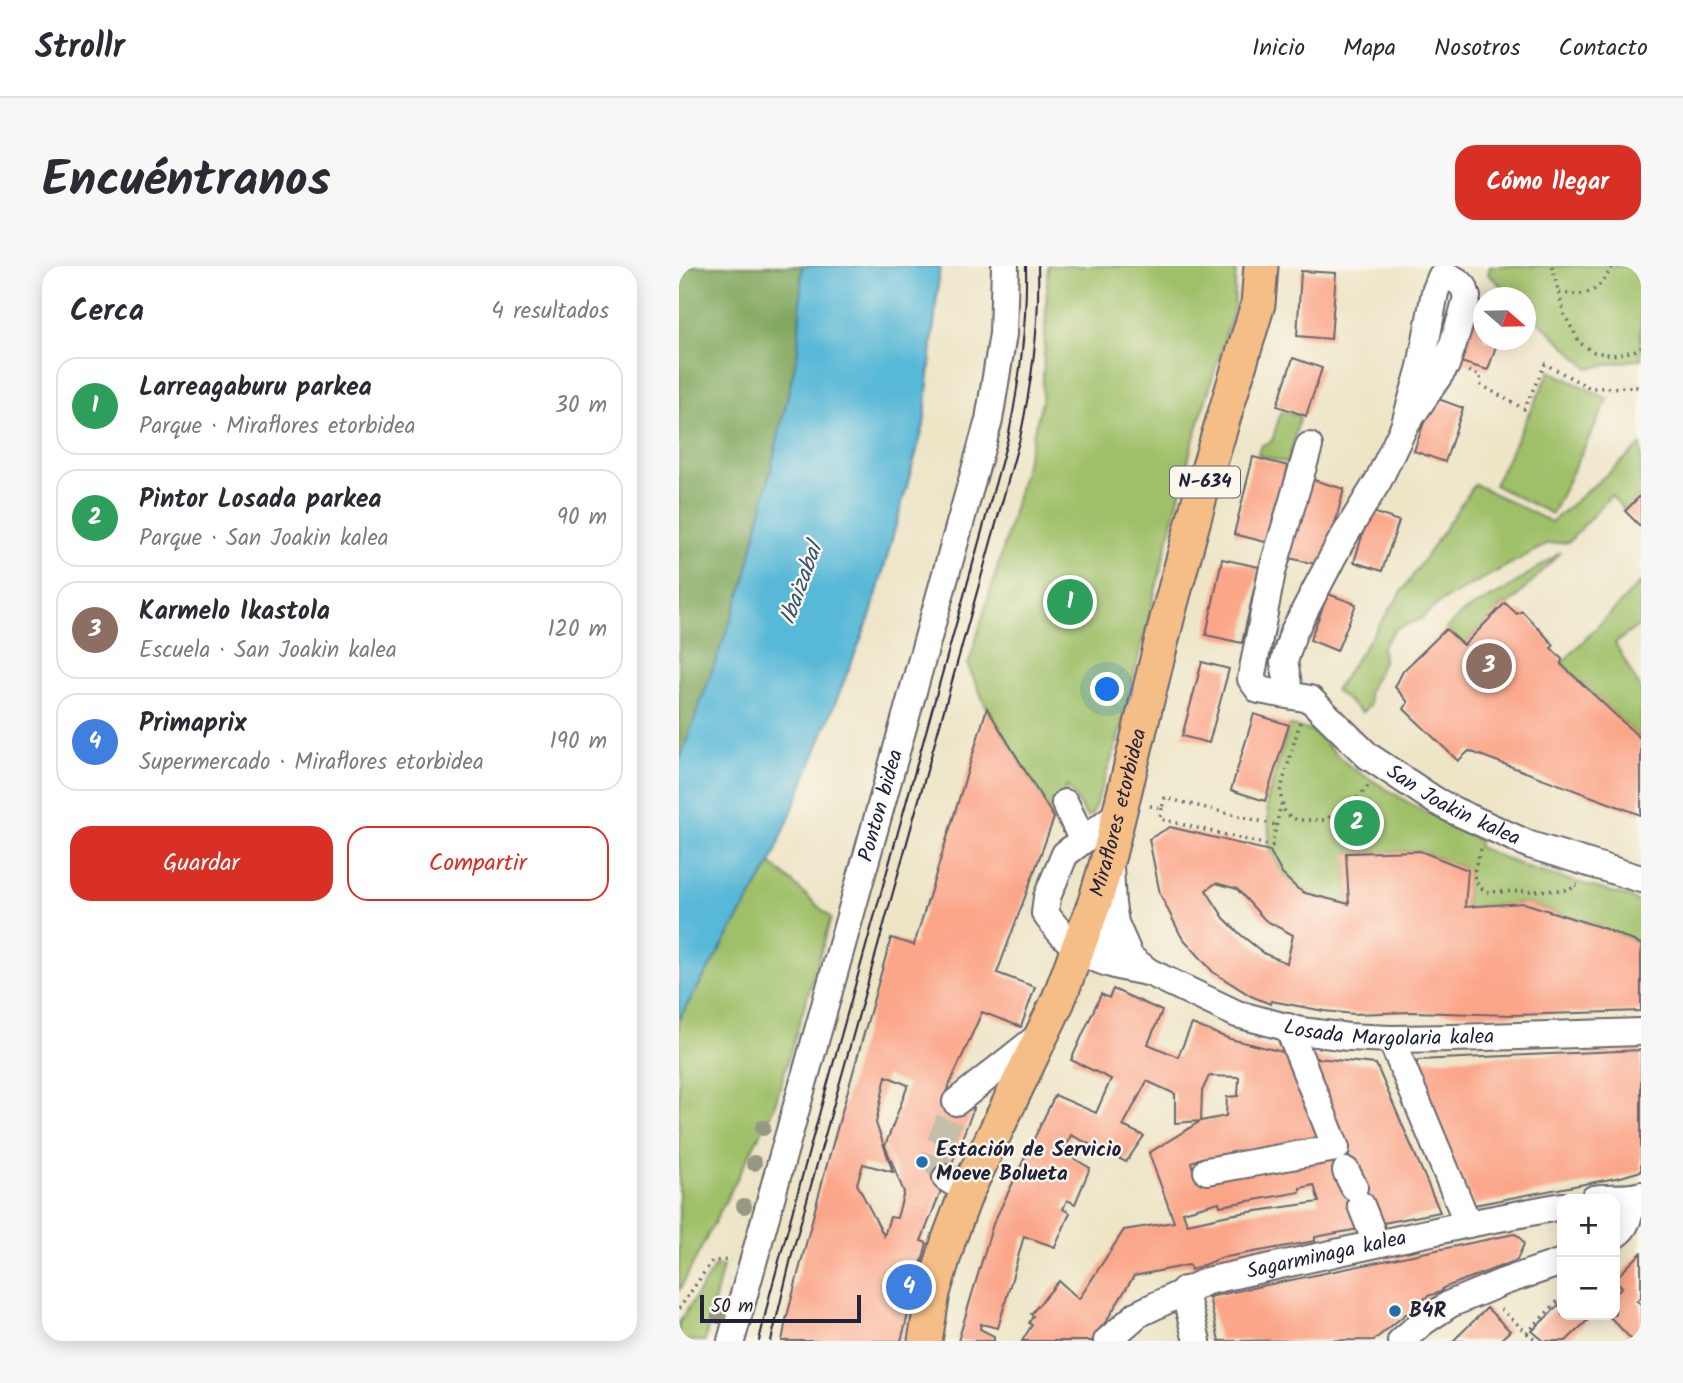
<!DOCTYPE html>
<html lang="es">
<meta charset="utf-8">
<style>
body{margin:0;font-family:Kalam,sans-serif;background:#f7f7f7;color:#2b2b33}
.controls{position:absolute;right:21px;bottom:21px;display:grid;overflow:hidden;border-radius:14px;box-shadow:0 4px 18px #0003}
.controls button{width:63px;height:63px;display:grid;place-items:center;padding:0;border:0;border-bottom:2px solid #e1e1e2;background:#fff;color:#2b2b33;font:35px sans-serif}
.compass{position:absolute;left:794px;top:21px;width:63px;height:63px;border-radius:50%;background:#fff;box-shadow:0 4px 18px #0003;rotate:110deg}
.scale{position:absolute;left:21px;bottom:18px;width:161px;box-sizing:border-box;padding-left:7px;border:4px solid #22223b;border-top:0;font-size:19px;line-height:24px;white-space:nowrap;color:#22223b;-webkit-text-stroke:5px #fbf7ec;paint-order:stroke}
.you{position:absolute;left:429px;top:424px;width:24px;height:24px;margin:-18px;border:5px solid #fff;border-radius:50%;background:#1a73e8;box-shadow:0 0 0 10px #1a73e833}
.badge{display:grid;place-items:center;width:46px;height:46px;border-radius:50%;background:#d93025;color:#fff;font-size:23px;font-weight:700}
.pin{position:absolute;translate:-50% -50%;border:4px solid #fff;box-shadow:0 2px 7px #0006}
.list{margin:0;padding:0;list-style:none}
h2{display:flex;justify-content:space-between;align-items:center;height:91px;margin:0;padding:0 28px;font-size:30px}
h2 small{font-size:23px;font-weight:400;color:#7c7c81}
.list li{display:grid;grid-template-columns:46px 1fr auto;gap:21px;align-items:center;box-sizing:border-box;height:98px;margin:0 14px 14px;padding:0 14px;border:2px solid #e1e1e2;border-radius:21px}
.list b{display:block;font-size:26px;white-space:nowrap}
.list p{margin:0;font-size:23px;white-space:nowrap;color:#7c7c81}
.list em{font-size:23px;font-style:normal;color:#7c7c81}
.actions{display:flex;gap:14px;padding:21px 28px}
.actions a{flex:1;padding:16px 0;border:2px solid #d93025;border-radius:21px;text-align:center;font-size:24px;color:#d93025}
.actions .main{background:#d93025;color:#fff}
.map{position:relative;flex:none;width:962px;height:1075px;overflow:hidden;border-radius:21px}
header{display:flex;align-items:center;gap:42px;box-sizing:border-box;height:98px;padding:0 35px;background:#fff;border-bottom:2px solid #e1e1e2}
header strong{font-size:33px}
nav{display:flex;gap:38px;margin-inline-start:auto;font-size:24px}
.intro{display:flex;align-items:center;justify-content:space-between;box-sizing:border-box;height:168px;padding:0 42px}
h1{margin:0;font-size:49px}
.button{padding:18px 32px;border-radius:21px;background:#d93025;color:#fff;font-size:24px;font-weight:700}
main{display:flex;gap:42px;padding:0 42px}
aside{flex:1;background:#fff;border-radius:21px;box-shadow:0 4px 18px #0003}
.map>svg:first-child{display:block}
</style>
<header>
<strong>Strollr</strong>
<nav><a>Inicio</a><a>Mapa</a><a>Nosotros</a><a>Contacto</a></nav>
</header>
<div class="intro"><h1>Encuéntranos</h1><a class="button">Cómo llegar</a></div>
<main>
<aside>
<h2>Cerca<small>4 resultados</small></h2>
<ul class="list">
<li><span class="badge" style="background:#2e9e5b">1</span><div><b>Larreagaburu parkea</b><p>Parque · Miraflores etorbidea</p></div><em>30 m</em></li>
<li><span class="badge" style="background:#2e9e5b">2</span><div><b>Pintor Losada parkea</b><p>Parque · San Joakin kalea</p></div><em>90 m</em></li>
<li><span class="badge" style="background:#8d6e63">3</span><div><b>Karmelo Ikastola</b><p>Escuela · San Joakin kalea</p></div><em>120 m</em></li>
<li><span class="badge" style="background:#3f7fe0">4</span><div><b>Primaprix</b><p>Supermercado · Miraflores etorbidea</p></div><em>190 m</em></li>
</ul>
<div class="actions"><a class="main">Guardar</a><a>Compartir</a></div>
</aside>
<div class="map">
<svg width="962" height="1075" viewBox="0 0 962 1075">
<rect width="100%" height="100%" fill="#fbf7ec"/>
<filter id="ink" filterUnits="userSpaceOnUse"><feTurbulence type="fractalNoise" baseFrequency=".0143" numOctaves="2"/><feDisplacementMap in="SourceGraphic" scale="14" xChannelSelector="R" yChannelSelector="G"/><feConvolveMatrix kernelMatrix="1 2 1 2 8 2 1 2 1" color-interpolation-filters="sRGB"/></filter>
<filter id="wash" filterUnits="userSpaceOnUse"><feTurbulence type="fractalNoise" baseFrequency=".00686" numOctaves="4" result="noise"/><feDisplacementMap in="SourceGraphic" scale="28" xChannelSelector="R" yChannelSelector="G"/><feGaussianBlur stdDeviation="1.57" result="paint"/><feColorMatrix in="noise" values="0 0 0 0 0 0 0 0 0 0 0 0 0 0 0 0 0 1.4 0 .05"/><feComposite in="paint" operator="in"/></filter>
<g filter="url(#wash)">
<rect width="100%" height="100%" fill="#eee5c7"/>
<path fill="#9fbf68" stroke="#607052" stroke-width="2" d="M369 0H557L555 42 513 179 438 477 413 549 408 551 388 520 375 552 308 442 289 400 327 273 363 135Z
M811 0H962V93L909 102 847 43 846 32 834 31 809 8Z
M871 105 929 133 873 248 815 219Z
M602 146 621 150 609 197 579 189 581 180 593 175Z
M962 179V229L946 245 932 229 890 276 868 278 761 336 742 353 716 363 703 381 704 395 689 427 691 438 683 447 656 424 796 218 872 256Z
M882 286 829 340 826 337 785 379 767 363 784 346 823 326Z
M962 316V358L936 377 962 424V473L882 398Z
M610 459 633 465 670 500 732 538 801 575 799 581 851 603 950 631 962 638V678L924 662 845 637 786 641 789 604 741 585 668 587 670 638 626 627 619 623 603 608 591 585 588 536Z
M92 597 152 652 95 841 0 1025V753Z
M36 1000H44L26 1075H0V1057Z"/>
<path fill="#7fa65c" stroke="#50644c" stroke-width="2" d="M0 0H123L119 86 66 315 0 496Z"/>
<path fill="#59b8d7" stroke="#3e6d89" stroke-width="2" d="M123 0H261L245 159 192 348 92 597 0 753V496L66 315 119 86Z"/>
<g id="blocks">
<path fill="#fba689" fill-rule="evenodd" d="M622 5 657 7 652 73 618 70Z
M794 43 804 47V74H819L809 104 778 95Z
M614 92 643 102 627 150 598 140Z
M754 131 784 142 766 196 735 185Z
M574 191 609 200 590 277 555 268Z
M631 213 665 223 645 300 610 292Z
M962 229V261L946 245Z
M691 245 720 255 703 305 675 296Z
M543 293 580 301 563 377 527 369Z
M649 328 677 338 658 385 631 374Z
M826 337 838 348 843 345 875 379 872 382 883 393 882 398 962 473V549L790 485 779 495 725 443 729 436 716 421 724 405 767 363 785 379Z
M523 396 550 403 530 477 503 470Z
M308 442 375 552 318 707 356 721 342 761 303 746 264 833 295 842 242 975 248 977 222 1075H103L107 1054 145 909 212 672 235 679ZM207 810 229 819 206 880 225 926 218 952 211 951 205 970 178 918 184 898 214 906 197 857Z
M575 448 610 459 586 535 552 524Z
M491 561 591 585 603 608 619 623 626 627 670 638 667 587 741 585 789 604 786 641 845 637 924 662 962 678V745L833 749 733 746 675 748 645 745 592 735 591 738 572 730 534 706 502 670 481 628 470 573ZM537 617 558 623 586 654 614 669 608 697 586 688 562 669 545 652 527 624Z
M434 723 483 745 469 778 499 791 513 758 551 773 608 787 645 880 528 898 522 892 512 896 517 913 656 889 685 962 636 971V975L542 992 512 1004 510 999 455 1010 426 1057 416 1068 418 1070 414 1075H343L353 1059 350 1057 354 1050 352 1048 380 1015 400 1033 445 964 495 956 470 887 522 855 547 850 548 831 559 830 560 811 530 810 523 825 522 855 496 857V828L468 815 444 860 465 870 447 896 392 869 384 886 411 902 396 938 388 934 384 943 391 947 376 981 345 970 319 1062 302 1058 301 1063 315 1070V1075H279L314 958 376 829 417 847 432 813 392 794 422 728 430 732ZM635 919 640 936 550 949 508 958 504 946 540 936 541 940 621 926V922Z
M962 784V905L942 911 795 939 735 803 739 794Z
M627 791 697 798 761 946 699 958Z
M835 968 840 970 845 978 838 994 764 1022 762 1026 749 1030 695 1074 540 1075 530 1031Z
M962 987V1031L958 1035 962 1038V1075H954L929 1049H936V1028L943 1021 936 1013Z
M883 1036V1049H914L887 1075H865L853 1065Z
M808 1042 831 1065 820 1075H774Z"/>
</g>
</g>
<g filter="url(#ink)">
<use href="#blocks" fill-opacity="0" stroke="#69666c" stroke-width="2"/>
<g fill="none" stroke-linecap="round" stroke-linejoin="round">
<path stroke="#c5beab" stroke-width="26" stroke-dasharray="26 13" stroke-linecap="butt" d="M267 912 255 892 277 836"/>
<g stroke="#69666c" stroke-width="30">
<g id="minor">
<path id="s1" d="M630 180 593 306 572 413 580 424 631 433 689 490 757 535 776 545 851 579 962 613"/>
<path d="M611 429 605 396 614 367 661 277 699 215 725 161 767 99 783 50 788 31 785 21 780 16 771 11H762L756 26 742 101 725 161"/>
<path d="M386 537 403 573"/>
<path d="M440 547 386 588 368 631 366 647C396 690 419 697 468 706"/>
<path d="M431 601 433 638 436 657 450 689"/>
<path id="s2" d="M404 668 415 667 432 674 450 691 470 706 558 748 622 765 669 771 712 773 774 772 962 766"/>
<path d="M712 773 789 958"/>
<path d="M277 836 360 770"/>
<path d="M528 905 657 882 609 761"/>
<path d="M667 905 675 921"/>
<path d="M267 912 288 925"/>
<path d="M915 933C931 930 947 934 962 929"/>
<path d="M682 939 692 964"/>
<path d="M936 969C949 961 951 946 953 932"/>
<path d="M505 1024 518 1075"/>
<path id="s3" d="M52 1075 310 154 324 68 326 0"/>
<path id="s4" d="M428 1075 459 1048 528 1015 789 958 883 940"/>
<path d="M722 1075 744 1056 771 1038 824 1016 883 996"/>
</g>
</g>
<g stroke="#69666c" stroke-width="37">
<g id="major">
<path id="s5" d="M246 1075 254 1027 270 973 288 925 379 735 416 636 430 589 489 349 524 220 579 38 582 0"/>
</g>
</g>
<path stroke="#69666c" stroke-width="3.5" stroke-dasharray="2 5" stroke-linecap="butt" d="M873 0 885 48 901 77 915 86 934 89 955 85 962 81
M880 27C913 30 916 28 934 0
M790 105 801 109 802 119 845 143 866 98 911 122 958 121 962 123
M621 456 601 526 605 544 611 551 619 554H646L677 534 691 518
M471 540 483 542 486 532 597 559
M483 542 481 553 593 580 602 538
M802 583C796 601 789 613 807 626L889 624 898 620 897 619
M0 1043 33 995 52 994
M822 1043 848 1067 883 1031
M848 1067 857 1075"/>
<use href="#minor" stroke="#fff" stroke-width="26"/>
<use href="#major" stroke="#f6be87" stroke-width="33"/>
<path stroke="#22223b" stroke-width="2" d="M80 1075 91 1028 141 845 329 172C341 115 348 58 347 0
M92 1075 114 984 341 172C353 115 361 58 359 0"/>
</g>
<g fill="#969883">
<circle cx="84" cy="862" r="8"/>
<circle cx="75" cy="897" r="8"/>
<circle cx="65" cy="940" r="8"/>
<circle cx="40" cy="1050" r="8"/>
</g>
</g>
<g fill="#1f6fb2" stroke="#fbf7ec" stroke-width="2.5">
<circle cx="243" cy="896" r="7"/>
<circle cx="716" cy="1045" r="7"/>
</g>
<g text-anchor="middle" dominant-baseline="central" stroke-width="5" stroke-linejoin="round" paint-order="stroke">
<rect fill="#fbf7ec" stroke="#636270" stroke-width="2" x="491" y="200.5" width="70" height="31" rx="5"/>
<g font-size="19" font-weight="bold" fill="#22223b">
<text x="526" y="216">N-634</text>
</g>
<g font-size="21" fill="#22223b" stroke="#fbf7ec">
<text stroke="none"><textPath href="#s1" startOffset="486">San Joakin kalea</textPath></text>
<text stroke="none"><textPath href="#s3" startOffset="556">Ponton bidea</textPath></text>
<text stroke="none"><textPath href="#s5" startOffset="565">Miraflores etorbidea</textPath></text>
<text stroke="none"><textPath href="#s2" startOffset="331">Losada Margolaria kalea</textPath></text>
<text stroke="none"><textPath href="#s4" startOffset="240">Sagarminaga kalea</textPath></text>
</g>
<g font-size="21" font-weight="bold" fill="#22223b" stroke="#fbf7ec" text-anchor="start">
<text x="257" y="884">Estación de Servicio<tspan x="257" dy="24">Moeve Bolueta</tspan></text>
<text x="730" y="1045">B4R</text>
</g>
<g font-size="23" font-style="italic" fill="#355672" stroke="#fbf7ec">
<text transform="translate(123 318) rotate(-70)">Ibaizabal</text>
</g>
</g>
</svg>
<div class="controls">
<button>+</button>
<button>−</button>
</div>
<svg class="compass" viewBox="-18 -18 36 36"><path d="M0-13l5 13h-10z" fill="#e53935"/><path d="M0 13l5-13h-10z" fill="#7c7c81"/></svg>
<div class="scale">50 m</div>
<div class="you"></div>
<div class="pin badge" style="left:391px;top:336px;background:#2e9e5b">1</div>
<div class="pin badge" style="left:678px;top:557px;background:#2e9e5b">2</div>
<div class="pin badge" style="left:810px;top:400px;background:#8d6e63">3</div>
<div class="pin badge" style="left:230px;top:1021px;background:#3f7fe0">4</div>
</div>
</main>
